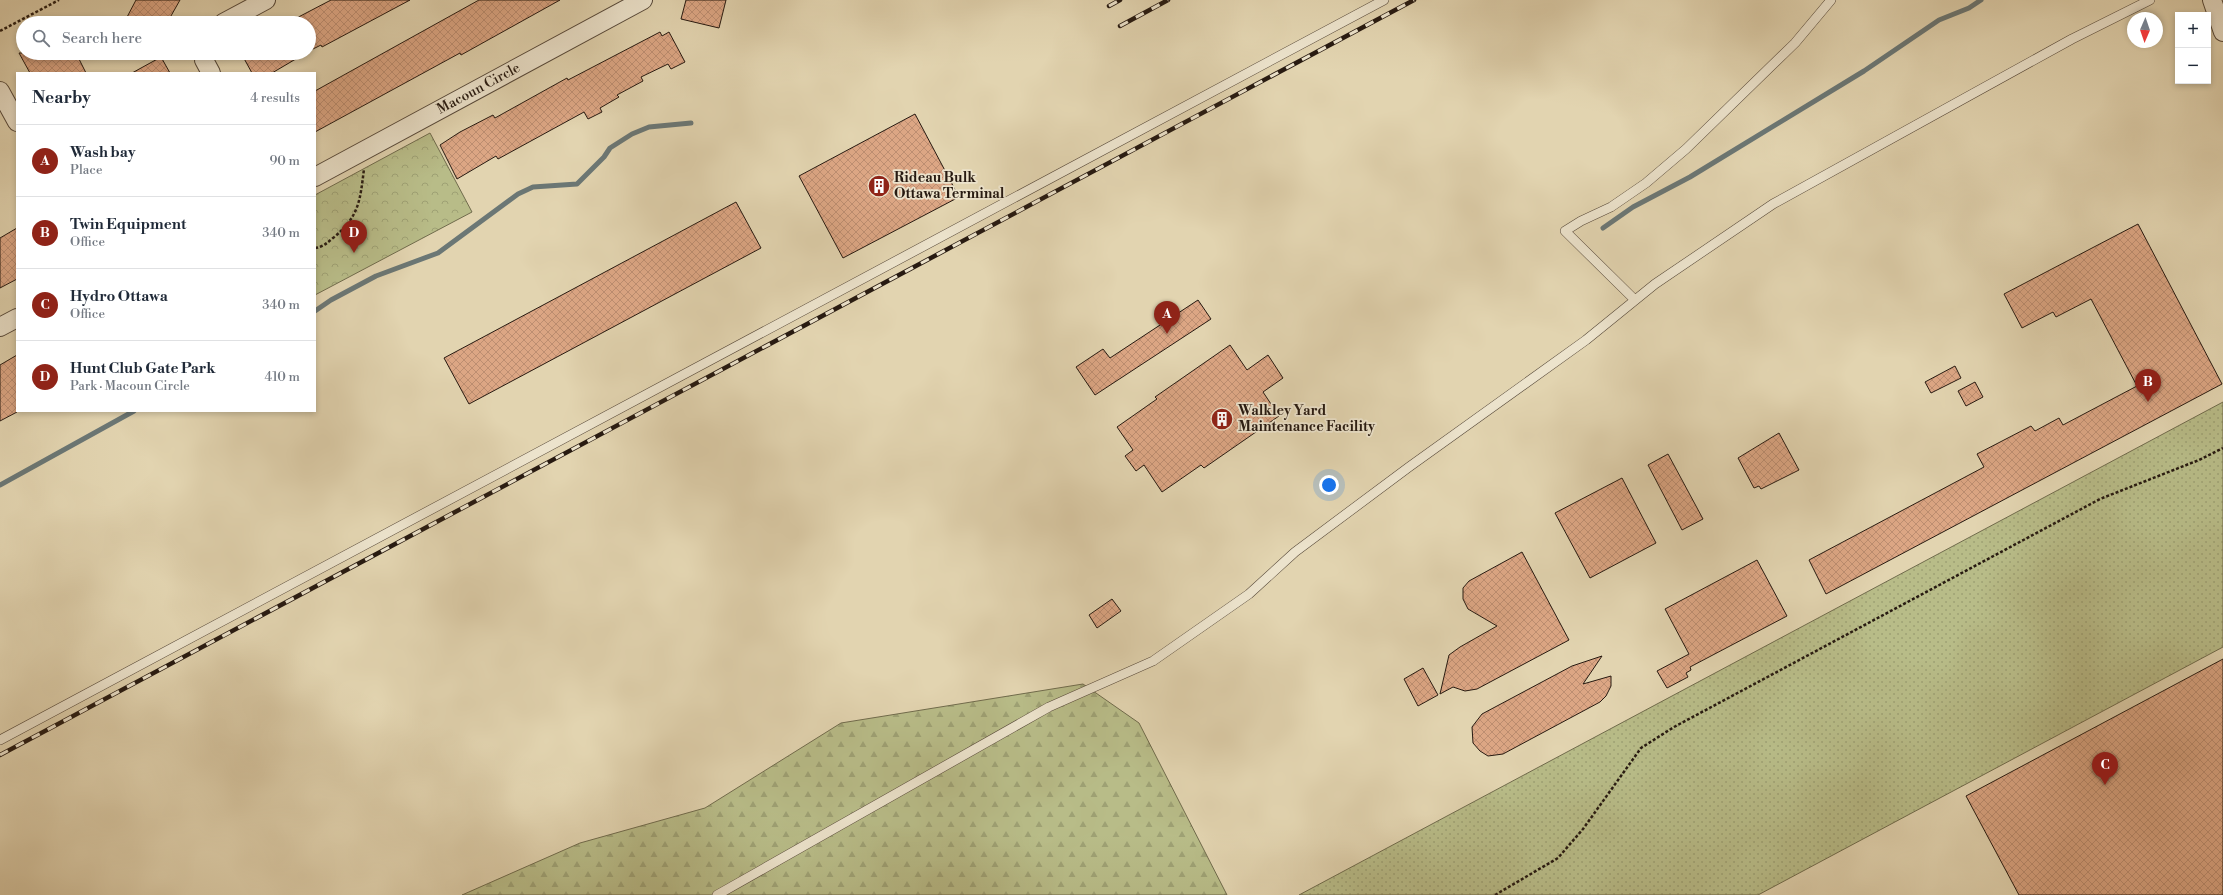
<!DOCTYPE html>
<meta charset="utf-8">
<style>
body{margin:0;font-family:"Libre Bodoni",serif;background:#f2f2f3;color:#1f2937}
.controls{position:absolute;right:12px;top:12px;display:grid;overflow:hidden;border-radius:0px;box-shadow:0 2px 6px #0003}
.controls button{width:36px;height:36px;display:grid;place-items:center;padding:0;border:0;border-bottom:1px solid #e0e1e3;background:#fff;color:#1f2937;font:20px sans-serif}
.compass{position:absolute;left:2127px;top:12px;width:36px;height:36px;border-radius:50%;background:#fff;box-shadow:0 2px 6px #0003;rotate:182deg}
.you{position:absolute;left:1329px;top:485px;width:14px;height:14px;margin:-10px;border:3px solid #fff;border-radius:50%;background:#1a73e8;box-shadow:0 0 0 6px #1a73e833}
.badge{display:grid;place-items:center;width:26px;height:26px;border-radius:50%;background:#8f2418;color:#fff;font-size:13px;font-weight:700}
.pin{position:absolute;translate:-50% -33px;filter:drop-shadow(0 1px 2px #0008)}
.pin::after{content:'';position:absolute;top:21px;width:14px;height:12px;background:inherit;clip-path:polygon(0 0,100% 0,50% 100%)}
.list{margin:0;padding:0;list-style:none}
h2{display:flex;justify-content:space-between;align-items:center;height:52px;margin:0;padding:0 16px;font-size:17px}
h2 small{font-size:13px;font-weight:400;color:#747a83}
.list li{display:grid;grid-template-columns:26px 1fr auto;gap:12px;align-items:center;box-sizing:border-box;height:72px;padding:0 16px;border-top:1px solid #e0e1e3}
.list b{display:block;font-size:15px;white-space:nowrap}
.list p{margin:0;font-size:13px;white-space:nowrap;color:#747a83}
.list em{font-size:13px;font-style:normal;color:#747a83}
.icon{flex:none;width:22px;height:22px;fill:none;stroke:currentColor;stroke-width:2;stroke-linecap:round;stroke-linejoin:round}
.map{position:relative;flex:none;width:2223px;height:895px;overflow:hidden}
.search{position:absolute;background:#fff;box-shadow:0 2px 6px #0003;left:16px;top:16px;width:300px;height:44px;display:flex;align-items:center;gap:10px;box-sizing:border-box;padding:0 14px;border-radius:22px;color:#747a83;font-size:15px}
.panel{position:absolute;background:#fff;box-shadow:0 2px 6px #0003;left:16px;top:72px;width:300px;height:340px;border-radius:0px}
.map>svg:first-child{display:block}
</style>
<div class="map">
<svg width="2223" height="895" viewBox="0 0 2223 895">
<defs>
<pattern id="grass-dots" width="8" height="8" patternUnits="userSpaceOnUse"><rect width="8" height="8" fill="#b8bc88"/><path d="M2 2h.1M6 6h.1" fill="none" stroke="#9ea174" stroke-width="1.8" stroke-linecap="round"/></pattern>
<pattern id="forest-firs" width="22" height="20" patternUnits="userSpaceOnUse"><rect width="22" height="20" fill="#b8bc88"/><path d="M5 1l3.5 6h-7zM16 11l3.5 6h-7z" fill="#9ea174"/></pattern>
<pattern id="park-crowns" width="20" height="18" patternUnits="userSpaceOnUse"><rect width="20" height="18" fill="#b8bc88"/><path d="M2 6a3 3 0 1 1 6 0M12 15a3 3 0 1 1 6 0" fill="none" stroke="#9ea174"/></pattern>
<pattern id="building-cross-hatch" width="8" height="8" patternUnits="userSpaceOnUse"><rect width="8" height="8" fill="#dca684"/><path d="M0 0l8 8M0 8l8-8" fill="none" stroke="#bd8e71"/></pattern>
</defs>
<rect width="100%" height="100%" fill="#e2d4b0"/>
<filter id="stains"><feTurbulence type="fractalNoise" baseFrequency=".005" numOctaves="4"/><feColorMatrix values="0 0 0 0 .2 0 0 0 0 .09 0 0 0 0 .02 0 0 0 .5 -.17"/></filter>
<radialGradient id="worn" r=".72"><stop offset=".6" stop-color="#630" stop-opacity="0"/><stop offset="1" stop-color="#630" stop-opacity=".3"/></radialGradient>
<path fill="url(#grass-dots)" stroke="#706b4c" d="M2223 402V647L1758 895H1299Z"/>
<path fill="url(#forest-firs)" stroke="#706b4c" d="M1083 684 1139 723 1227 895H462L580 843 705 808 841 723Z"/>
<path fill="url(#park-crowns)" stroke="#706b4c" d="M430 133 472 212 315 295V195Z"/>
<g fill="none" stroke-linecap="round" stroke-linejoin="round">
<path stroke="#6b7775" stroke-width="5" d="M1603 228 1633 207 1690 177 1864 71 1939 20 1969 8 1981 0
M315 311 331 300 376 276 438 253 518 194 533 187 577 184 604 157 610 148 632 134 649 127 691 123
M0 485 134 411"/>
</g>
<path fill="url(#building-cross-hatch)" stroke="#271a11" d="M136 0H180L167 23H134L126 19Z
M331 0H410L322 47 321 45 309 51V23H287Z
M479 0H560L461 55 460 53 315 132V91Z
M686 0H726L719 28 681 19Z
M660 32 662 36 669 32 685 62 671 69 668 64 641 77 643 81 617 95 619 97 600 108 602 112 588 119 584 112 498 159 496 156 457 179 440 145 460 132 493 115 495 118 567 78 568 80Z
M19 53H76L86 73H30Z
M241 53H306L272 73H252Z
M161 57 170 73H132Z
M915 114 959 197 843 258 799 176Z
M736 202 761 248 469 404 444 358Z
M2138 224 2222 384 1826 594 1809 560 1984 467 1977 454 2031 426 2035 431 2059 418 2063 425 2137 386 2091 299 2056 317 2053 312 2022 328 2004 294Z
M17 228V279L0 288V238Z
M1198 300 1211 319 1095 395 1076 367 1103 349 1110 358Z
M1230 345 1247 370 1268 355 1283 378 1263 392 1279 416 1204 468 1201 465 1162 492 1144 465 1136 471 1125 456 1133 450 1117 427 1157 399 1155 397Z
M17 355V412L0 421V365Z
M1955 366 1961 378 1931 393 1925 382Z
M1975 382 1983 397 1966 406 1958 391Z
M1779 433 1799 470 1761 489 1759 486 1754 488 1738 458Z
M1668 454 1703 519 1682 530 1648 465Z
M1622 478 1656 543 1590 578 1555 513Z
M1522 552 1569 640 1477 689 1465 691 1453 687 1440 694 1449 655 1460 647 1497 626 1468 609 1463 599V588L1469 581Z
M1757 560 1787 616 1690 667 1691 670 1686 673 1688 677 1667 688 1657 671 1689 654 1665 609Z
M1112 599 1121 611 1097 628 1089 615Z
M1602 656 1583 684 1611 676V686L1606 696 1600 702 1503 754 1488 756 1480 751 1473 743 1472 727 1482 714 1572 666Z
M2223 659V895H2019L1966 796Z
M1423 668 1438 695 1418 706 1404 679Z"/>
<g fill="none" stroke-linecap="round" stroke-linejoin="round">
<g stroke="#564839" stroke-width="10">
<path id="service" d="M1635 300 1565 231 1581 221 1611 207 1646 183 1686 149 1795 43 1831 0
M0 740 1384 0
M717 895 1049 707 1153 661 1249 594 1295 552 1409 467 1586 340 1655 284 1773 204 2072 39 2150 0"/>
</g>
<g stroke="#564839" stroke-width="20">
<g id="minor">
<path d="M2212 0 2223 32"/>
<path d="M223 23 266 0"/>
<path d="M205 53 204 60 211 73"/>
<path d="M0 91 17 122"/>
<path id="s1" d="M315 177 643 0"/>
<path d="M0 327 17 318"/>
</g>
</g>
<path stroke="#271a11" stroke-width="2.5" stroke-dasharray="3 2" stroke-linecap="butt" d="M0 31 59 0
M315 248C323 247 327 243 333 238 359 217 360 201 364 169
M1495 895 1558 858 1583 829 1641 748 1674 727 2100 499 2199 460 2223 448"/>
<use href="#service" stroke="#ece3cc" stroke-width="9"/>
<use href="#minor" stroke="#ece3cc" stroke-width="18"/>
<g stroke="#271a11" stroke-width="4.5">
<path id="rail" d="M1109 6 1120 0
M1120 26 1168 0
M0 755 1414 0"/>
</g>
<use href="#rail" stroke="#ece3cc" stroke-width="3" stroke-dasharray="9" stroke-linecap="butt"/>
</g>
<defs>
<g id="building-disc" transform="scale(1.15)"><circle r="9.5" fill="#8f2418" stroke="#ece3cc"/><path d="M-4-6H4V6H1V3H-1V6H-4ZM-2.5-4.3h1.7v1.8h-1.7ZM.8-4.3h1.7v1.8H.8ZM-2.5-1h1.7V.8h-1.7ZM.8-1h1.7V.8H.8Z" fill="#fff"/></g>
</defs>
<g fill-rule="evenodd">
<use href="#building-disc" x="879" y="186"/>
<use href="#building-disc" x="1222" y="419"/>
</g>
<g text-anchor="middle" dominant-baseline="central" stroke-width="3.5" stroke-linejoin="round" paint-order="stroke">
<g font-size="14" fill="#271a11" stroke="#ece3cc">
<text stroke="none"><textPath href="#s1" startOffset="186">Macoun Circle</textPath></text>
</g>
<g font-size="14" font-weight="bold" fill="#271a11" stroke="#ece3cc" text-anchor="start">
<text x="894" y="178">Rideau Bulk<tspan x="894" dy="16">Ottawa Terminal</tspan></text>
<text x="1238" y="411">Walkley Yard<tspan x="1238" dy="16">Maintenance Facility</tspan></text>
</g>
</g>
<rect width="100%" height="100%" filter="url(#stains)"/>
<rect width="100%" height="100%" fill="url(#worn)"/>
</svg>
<div class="controls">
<button>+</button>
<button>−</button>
</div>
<svg class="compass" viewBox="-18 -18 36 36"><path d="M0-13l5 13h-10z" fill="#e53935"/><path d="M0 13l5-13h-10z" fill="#747a83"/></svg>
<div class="you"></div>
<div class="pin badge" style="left:1167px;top:334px">A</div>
<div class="pin badge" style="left:2148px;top:402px">B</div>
<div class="pin badge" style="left:2105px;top:785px">C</div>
<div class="pin badge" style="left:354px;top:253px">D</div>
<div class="search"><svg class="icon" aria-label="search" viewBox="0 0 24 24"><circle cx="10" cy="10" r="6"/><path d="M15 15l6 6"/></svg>Search here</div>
<section class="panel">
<h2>Nearby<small>4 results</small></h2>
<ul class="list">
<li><span class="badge">A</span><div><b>Wash bay</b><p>Place</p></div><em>90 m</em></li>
<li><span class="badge">B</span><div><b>Twin Equipment</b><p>Office</p></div><em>340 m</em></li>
<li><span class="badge">C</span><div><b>Hydro Ottawa</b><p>Office</p></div><em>340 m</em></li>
<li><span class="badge">D</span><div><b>Hunt Club Gate Park</b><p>Park · Macoun Circle</p></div><em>410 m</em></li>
</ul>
</section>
</div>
